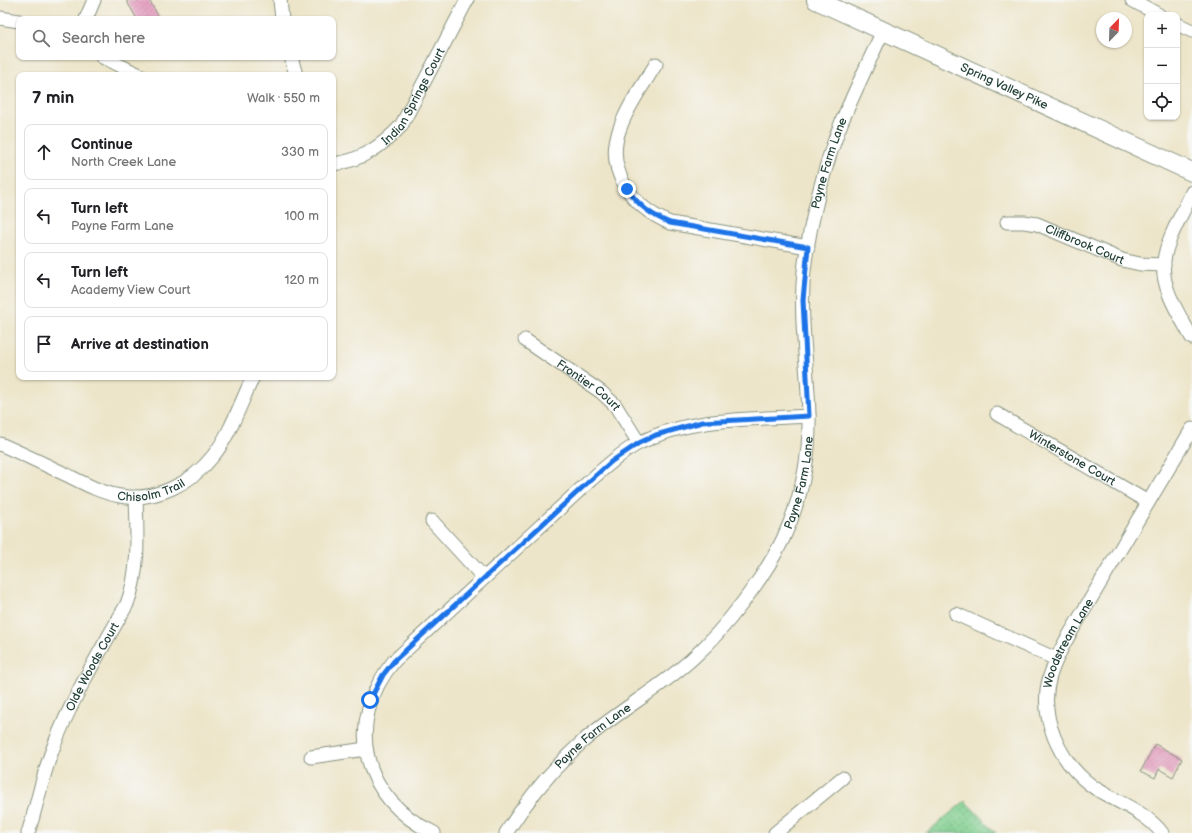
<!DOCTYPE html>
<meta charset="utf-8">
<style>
body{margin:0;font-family:"Balsamiq Sans",sans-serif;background:#f2f2f2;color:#202124}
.controls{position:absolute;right:12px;top:12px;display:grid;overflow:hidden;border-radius:8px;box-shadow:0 1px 3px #0004}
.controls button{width:36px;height:36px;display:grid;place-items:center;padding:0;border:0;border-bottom:1px solid #e0e0e0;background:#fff;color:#202124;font:20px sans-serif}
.compass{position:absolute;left:1096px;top:12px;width:36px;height:36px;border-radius:50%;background:#fff;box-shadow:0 1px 3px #0004;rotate:23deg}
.stop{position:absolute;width:12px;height:12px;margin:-9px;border:3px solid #1a73e8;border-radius:50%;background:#fff}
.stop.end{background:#1a73e8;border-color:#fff;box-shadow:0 1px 4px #0008}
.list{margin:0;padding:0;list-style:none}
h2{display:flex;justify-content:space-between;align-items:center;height:52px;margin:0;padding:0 16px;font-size:17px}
h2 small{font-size:13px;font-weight:400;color:#757577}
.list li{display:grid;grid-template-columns:26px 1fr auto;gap:12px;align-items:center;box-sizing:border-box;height:56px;margin:0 8px 8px;padding:0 8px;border:1px solid #e0e0e0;border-radius:8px}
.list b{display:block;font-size:15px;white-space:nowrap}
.list p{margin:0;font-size:13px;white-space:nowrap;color:#757577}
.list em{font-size:13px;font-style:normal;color:#757577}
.icon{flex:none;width:22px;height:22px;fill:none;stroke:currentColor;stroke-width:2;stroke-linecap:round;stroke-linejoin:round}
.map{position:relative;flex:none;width:1192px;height:833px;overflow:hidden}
.search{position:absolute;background:#fff;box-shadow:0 1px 3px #0004;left:16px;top:16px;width:320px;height:44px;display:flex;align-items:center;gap:10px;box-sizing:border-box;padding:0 14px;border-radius:8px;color:#757577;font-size:15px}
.panel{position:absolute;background:#fff;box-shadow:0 1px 3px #0004;left:16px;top:72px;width:320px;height:308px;border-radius:8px}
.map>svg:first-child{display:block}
</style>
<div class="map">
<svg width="1192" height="833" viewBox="0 0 1192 833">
<defs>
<pattern id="park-dots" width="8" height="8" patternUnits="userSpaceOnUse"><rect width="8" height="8" fill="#7fce8e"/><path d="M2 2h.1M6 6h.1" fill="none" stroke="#67a875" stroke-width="1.8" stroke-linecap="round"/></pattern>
<pattern id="building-hatch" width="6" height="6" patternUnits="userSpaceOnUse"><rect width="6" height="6" fill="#e396bb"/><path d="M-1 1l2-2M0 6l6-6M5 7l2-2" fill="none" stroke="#b77c99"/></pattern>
</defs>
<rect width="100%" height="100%" fill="#f6f6f2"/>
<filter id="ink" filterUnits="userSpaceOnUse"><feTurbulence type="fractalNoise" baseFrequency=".025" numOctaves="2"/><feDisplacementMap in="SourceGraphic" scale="8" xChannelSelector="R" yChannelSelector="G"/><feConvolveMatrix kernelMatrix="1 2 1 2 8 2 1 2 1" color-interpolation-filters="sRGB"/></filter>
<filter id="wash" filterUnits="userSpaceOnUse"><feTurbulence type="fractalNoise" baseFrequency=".012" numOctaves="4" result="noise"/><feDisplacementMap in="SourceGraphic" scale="16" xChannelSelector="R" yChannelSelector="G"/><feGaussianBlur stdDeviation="0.9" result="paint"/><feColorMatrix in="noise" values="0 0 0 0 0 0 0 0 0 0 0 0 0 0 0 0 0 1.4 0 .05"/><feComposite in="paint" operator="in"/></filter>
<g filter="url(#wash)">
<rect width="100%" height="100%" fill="#ede5c9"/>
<path fill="url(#park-dots)" stroke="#4f8661" d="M965 801 996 833H926Z"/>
<g id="blocks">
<path fill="url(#building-hatch)" d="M126 0H149L160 19H137Z
M1155 744 1182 759 1173 777 1159 769 1155 778 1141 771Z"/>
</g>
</g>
<g filter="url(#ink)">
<use href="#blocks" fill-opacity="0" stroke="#86917e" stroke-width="1"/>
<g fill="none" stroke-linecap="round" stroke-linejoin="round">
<g stroke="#86917e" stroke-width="15">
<g id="street">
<path d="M280 0 282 19"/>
<path d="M1132 0 1159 15"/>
<path d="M0 18 19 21"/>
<path d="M86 19 94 0"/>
<path d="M1177 24 1192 31"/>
<path d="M102 57 140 75"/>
<path d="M291 57 296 75"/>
<path d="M656 64C644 84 628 105 620 128 604 170 632 207 670 223L808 247"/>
<path id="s1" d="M333 164C361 161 382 146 401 126L467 0"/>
<path d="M1192 192C1183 214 1167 237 1164 261 1160 287 1180 316 1192 338"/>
<path id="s2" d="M1007 222H1024L1037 224 1122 260 1140 264 1164 265"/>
<path id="s3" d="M525 340 601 392 615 405 639 443"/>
<path id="s4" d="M997 414 1148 502"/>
<path id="s5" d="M0 444C23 454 46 465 69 476 85 484 102 493 120 496 155 502 192 483 213 456 230 435 241 402 253 377"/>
<path d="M432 521 484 578"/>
<path d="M956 614 1056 659"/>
<path d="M311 757 366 749"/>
<path id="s6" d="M28 833C37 806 42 777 52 751 71 699 100 652 127 604 140 570 137 533 136 497"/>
<path d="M434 833C362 799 343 723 394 661L584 486C602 470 619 454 639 443 693 416 751 420 809 416"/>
<path id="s7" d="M506 833C527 800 551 770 581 743 616 712 658 690 693 658 725 629 764 578 783 539 801 500 810 458 809 416 808 367 799 319 804 271 809 225 825 163 842 121 855 91 869 61 883 31"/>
<path d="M775 833 842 778"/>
<path id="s8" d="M1162 833C1144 810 1115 802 1092 786 1059 762 1038 716 1050 676 1054 664 1059 653 1065 642L1192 429"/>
</g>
</g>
<g stroke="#86917e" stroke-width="20">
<g id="secondary">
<path id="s9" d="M816 0 1192 172"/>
</g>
</g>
<use href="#street" stroke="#fff" stroke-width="13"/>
<use href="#secondary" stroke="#fff" stroke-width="18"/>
</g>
</g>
<g fill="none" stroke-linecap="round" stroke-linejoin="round" filter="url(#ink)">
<path stroke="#1a73e8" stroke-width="5" d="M370 700 383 675 394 661 584 486 612 461 639 443 656 435 702 422 809 416 803 300 808 247 670 223C651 215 639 206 627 189"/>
</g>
<g text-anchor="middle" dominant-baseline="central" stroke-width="3.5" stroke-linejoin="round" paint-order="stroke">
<g font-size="12" fill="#1f3d34" stroke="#f6f6f2">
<text stroke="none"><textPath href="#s9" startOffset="207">Spring Valley Pike</textPath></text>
<text stroke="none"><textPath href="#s1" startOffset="111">Indian Springs Court</textPath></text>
<text stroke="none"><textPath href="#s7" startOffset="791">Payne Farm Lane</textPath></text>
<text stroke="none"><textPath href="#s2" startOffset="82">Cliffbrook Court</textPath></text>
<text stroke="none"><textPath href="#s3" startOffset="78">Frontier Court</textPath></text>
<text stroke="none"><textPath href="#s4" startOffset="87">Winterstone Court</textPath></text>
<text stroke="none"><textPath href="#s7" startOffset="467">Payne Farm Lane</textPath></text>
<text stroke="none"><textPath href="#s5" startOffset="163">Chisolm Trail</textPath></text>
<text stroke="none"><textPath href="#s8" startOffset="247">Woodstream Lane</textPath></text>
<text stroke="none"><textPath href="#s6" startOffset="179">Olde Woods Court</textPath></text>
<text stroke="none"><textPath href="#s7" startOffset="131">Payne Farm Lane</textPath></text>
</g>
</g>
</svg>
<div class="controls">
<button>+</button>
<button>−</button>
<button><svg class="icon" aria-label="locate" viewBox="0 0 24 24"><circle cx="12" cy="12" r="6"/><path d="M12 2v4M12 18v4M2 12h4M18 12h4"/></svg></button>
</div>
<svg class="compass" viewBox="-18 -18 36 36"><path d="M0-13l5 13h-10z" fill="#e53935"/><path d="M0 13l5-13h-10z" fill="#757577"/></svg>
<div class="stop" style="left:370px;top:700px"></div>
<div class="stop end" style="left:627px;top:189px"></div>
<div class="search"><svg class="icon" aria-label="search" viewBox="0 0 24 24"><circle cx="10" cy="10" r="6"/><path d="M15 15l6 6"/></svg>Search here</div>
<section class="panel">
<h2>7 min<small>Walk · 550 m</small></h2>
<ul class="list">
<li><svg class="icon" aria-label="ahead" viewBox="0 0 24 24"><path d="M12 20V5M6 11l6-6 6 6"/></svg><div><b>Continue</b><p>North Creek Lane</p></div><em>330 m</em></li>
<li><svg class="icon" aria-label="left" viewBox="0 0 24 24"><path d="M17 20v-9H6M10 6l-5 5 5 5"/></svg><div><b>Turn left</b><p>Payne Farm Lane</p></div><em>100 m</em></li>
<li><svg class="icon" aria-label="left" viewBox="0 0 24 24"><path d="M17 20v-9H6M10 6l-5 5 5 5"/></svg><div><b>Turn left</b><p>Academy View Court</p></div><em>120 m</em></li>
<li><svg class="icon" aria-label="arrive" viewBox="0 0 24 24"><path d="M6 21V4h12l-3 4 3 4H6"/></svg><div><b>Arrive at destination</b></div></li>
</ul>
</section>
</div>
